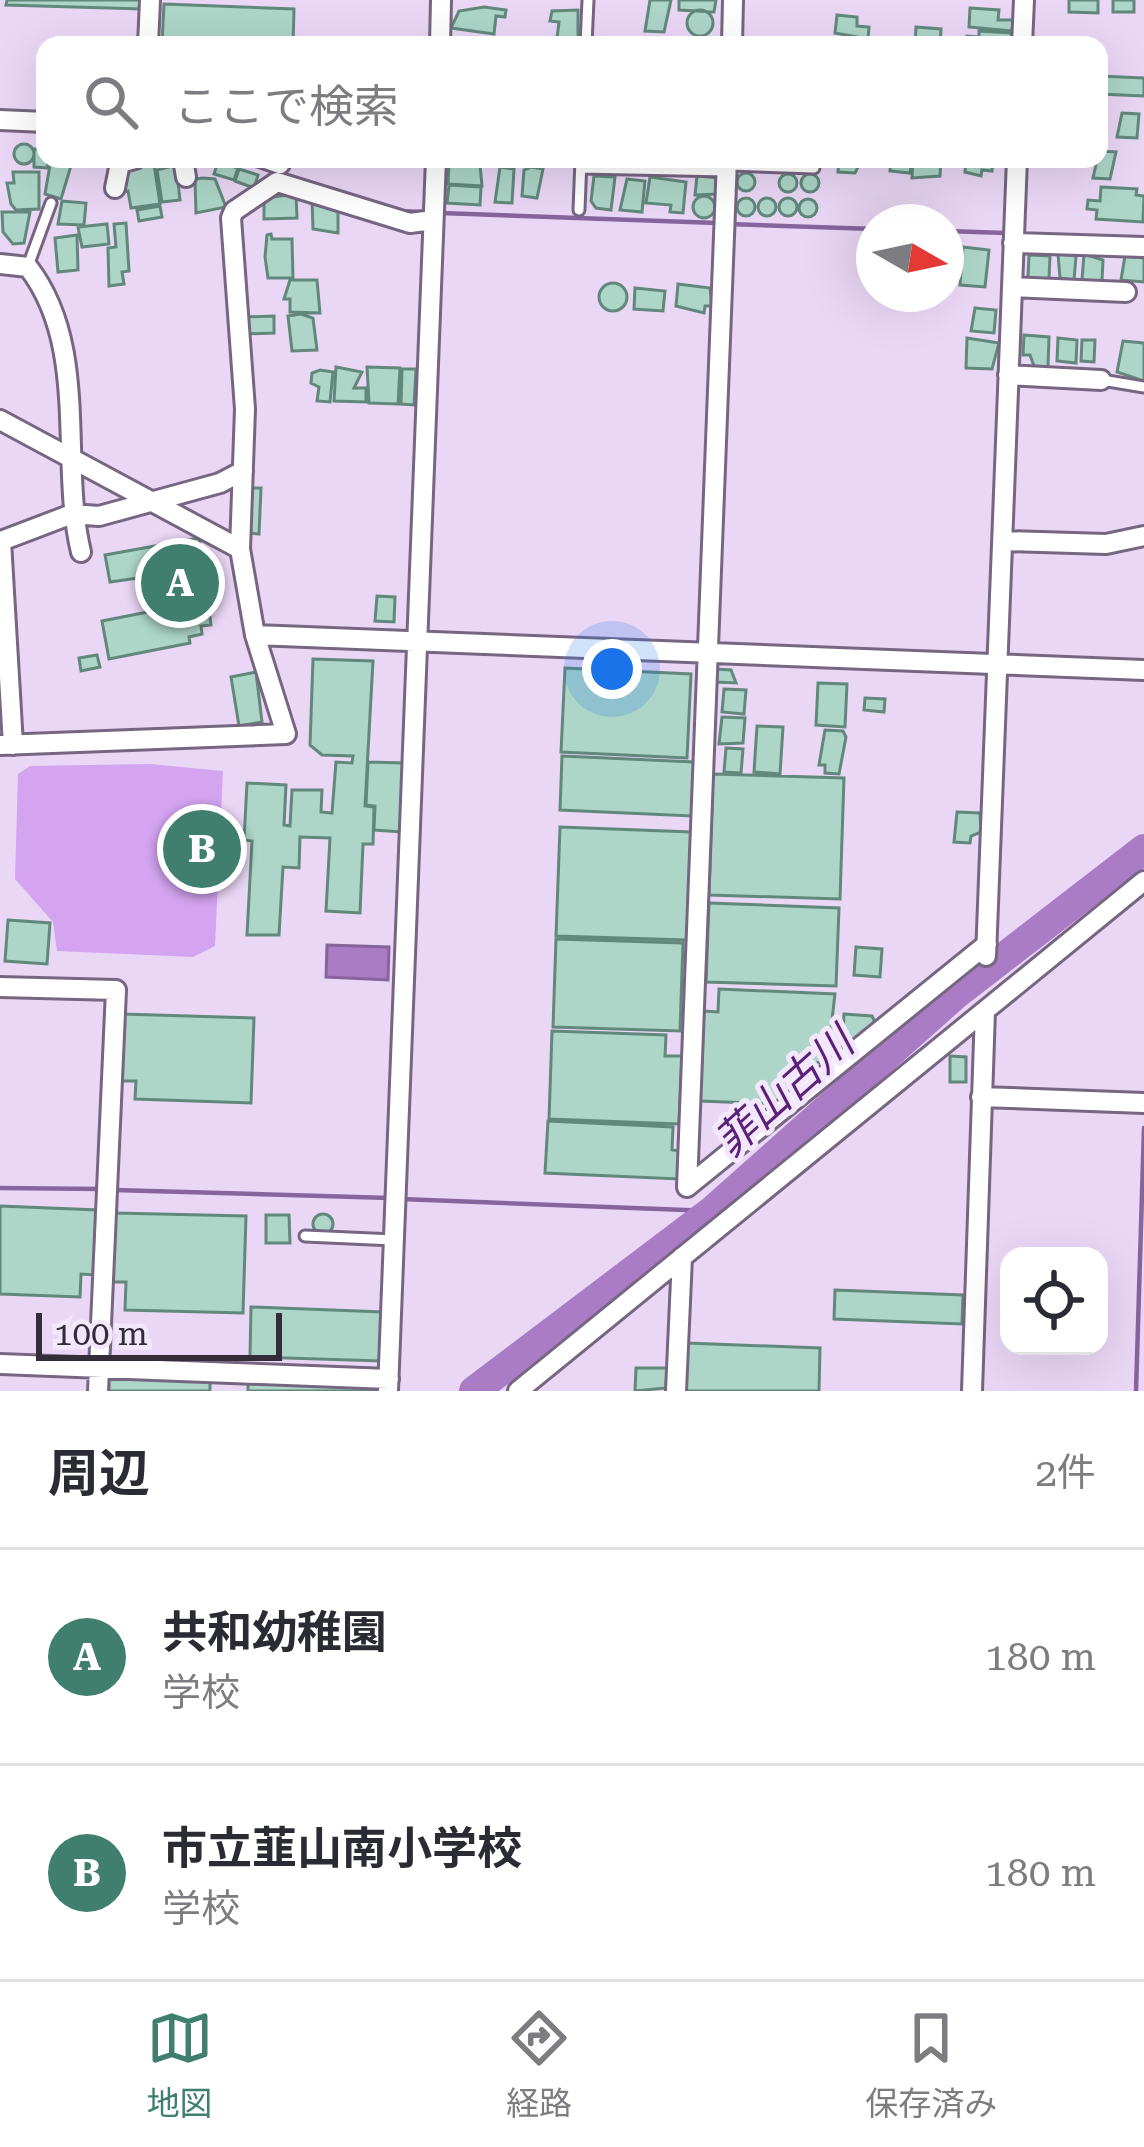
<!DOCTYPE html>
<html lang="ja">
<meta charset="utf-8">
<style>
body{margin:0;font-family:"Roboto Serif","Noto Sans JP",serif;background:#f7f7f7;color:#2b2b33}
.controls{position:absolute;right:36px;bottom:36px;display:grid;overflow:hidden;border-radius:24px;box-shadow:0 12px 48px #0002}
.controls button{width:108px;height:108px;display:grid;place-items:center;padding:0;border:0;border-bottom:3px solid #e1e1e2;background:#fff;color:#2b2b33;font:60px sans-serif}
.compass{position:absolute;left:856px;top:204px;width:108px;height:108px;border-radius:50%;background:#fff;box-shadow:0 12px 48px #0002;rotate:99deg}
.scale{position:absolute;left:36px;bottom:30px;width:246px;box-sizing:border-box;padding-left:12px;border:6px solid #342d39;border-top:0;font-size:33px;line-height:42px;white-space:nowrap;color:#342d39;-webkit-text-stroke:9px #f3e8fb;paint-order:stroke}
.you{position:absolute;left:612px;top:669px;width:42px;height:42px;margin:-30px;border:9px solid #fff;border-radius:50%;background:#1a73e8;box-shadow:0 0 0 18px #1a73e833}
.badge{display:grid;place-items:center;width:78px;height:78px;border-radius:50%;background:#407f6d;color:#fff;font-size:39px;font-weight:700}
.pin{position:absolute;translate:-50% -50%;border:6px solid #fff;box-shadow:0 3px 12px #0006}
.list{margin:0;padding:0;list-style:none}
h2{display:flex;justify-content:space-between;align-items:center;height:156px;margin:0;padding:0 48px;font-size:51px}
h2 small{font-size:39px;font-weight:400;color:#7c7c81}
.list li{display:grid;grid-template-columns:78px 1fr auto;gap:36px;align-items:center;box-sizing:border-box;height:216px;padding:0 48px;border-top:3px solid #e1e1e2}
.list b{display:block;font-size:45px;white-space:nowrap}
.list p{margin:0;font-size:39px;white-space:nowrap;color:#7c7c81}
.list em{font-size:39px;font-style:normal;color:#7c7c81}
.icon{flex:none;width:66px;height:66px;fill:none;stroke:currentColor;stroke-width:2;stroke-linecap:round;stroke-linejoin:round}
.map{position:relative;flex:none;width:1144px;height:1391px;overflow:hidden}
.search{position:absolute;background:#fff;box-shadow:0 12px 48px #0002;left:36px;right:36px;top:36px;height:132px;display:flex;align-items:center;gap:30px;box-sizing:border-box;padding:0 42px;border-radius:24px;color:#7c7c81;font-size:45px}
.sheet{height:588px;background:#fff}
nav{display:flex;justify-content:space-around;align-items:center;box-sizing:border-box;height:168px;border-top:3px solid #e1e1e2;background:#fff;font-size:33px;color:#7c7c81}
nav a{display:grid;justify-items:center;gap:6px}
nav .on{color:#407f6d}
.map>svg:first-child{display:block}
</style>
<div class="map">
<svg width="1144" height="1391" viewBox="0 0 1144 1391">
<rect width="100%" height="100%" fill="#ead7f6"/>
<path fill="#d4a4f1" d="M150 764 223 771 215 946 193 957 57 951 53 922 15 879 18 774 30 766Z"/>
<path fill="#aa7cc6" stroke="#87649c" stroke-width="3" d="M327 945 389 947 388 980 326 977Z"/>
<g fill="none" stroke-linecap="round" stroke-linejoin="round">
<path stroke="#87649c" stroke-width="4.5" d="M24 130 45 132
M233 159 279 173
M399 211 423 212
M441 213 717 223
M728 224 874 229
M946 231 1006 233
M1018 234 1096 237
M0 1188 102 1189
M114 1190 390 1198
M401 1199 712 1211
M1136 1391 1144 1128"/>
<path stroke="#aa7cc6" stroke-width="30" d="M474 1391 712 1211 955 995 1144 849"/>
</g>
<path fill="#add5c8" stroke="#62887c" stroke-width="3" d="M7 0H142V9L6 5Z
M650 0H671L664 32 645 31Z
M679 0H716L714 12 679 10Z
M1069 0H1098V13L1069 12Z
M1113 0H1134V12H1113Z
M164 4 294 9 293 45H162Z
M484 7 506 10 505 17 496 16 494 34 451 28 459 11Z
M970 8 999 10 998 20H1013L1012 31 969 27Z
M578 10V41L557 38 559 22 550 21 552 11Z
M687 23a13 13 0 1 1 26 0a13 13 0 1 1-26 0Z
M837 15 857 17V26L869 27 868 39 835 33Z
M916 27 941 29 940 45H915Z
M979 31 1012 33 1011 45 966 44 967 36 979 37Z
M1099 76 1144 78V96L1099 94Z
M1122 113 1139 114 1137 138 1117 137Z
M14 154a10 10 0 1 1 20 0a10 10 0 1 1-20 0Z
M34 149 45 150 48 168 34 167Z
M1099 151 1116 152 1110 179 1093 178Z
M51 159H73L61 199 45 194Z
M839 159H862L855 173 838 172Z
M891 159H912L910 173 890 171Z
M913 159H941L940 176 912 178Z
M966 159H993L992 171 982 170 981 176 965 172Z
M218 162 238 168 234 180 214 174Z
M449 163 480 165 482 186 448 184Z
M154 164 160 204 131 208 128 191 123 192 125 168Z
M176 165 180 200 162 202 157 170Z
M500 167 514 169 512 203 495 202Z
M531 167 543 169 537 198 522 196 524 170Z
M239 169 258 175 254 188 235 181Z
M13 172H39V209L16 210 11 204 7 183H14Z
M737 182a9 9 0 1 1 18 0a9 9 0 1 1-18 0Z
M779 183a9 9 0 1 1 18 0a9 9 0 1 1-18 0Z
M801 183a9 9 0 1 1 18 0a9 9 0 1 1-18 0Z
M594 176 615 177 611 210 596 208 591 201Z
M697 176 721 178 719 194 695 195Z
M650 177 686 182 683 213 670 212 671 205 646 203Z
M203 178 215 179 226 207 196 213 195 179Z
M627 179 645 181 642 212 620 210Z
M449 185 481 187 480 205 447 203Z
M1101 187 1137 189 1136 195 1144 196 1143 222 1096 219 1097 210 1087 209 1088 200 1100 201Z
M296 194 297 218 264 219V198Z
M693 207a11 11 0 1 1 22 0a11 11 0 1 1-22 0Z
M779 207a9 9 0 1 1 18 0a9 9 0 1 1-18 0Z
M737 207a9 9 0 1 1 18 0a9 9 0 1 1-18 0Z
M758 207a9 9 0 1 1 18 0a9 9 0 1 1-18 0Z
M799 208a9 9 0 1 1 18 0a9 9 0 1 1-18 0Z
M312 199 338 209V233L313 229Z
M62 201 86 203 84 225 58 224Z
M160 206 162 217 139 221 137 210Z
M2 212H30L24 243 13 244 3 232Z
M126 223 129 271 122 272 124 284 109 286 108 248 116 247 114 224Z
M107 224 109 244 82 247 78 227Z
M271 234 272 239H292L293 278H268L265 257 267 235Z
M77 235 78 270 58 272 55 238Z
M963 247 989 250 985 287 960 285Z
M1058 254 1076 256 1074 280 1060 278Z
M1084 254 1103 260 1102 281 1082 280Z
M1029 255 1050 256 1049 279 1028 278Z
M1125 256 1144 258V282L1121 280Z
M290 280H317L320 313 290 312V299H284Z
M599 297a14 14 0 1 1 28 0a14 14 0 1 1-28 0Z
M678 284 710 288 712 306H705L704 313 676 306Z
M635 288 665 291 663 311 634 309Z
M975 308 996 310 994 333 971 331Z
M301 314 313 318 317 350 292 351 288 316Z
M274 316V333L245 334 244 317Z
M1024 335 1049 337 1048 367 1034 366 1030 355H1023Z
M967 338 999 343 992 369 966 368Z
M1058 338 1077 340 1076 363 1057 361Z
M1082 340H1095L1094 362 1081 361Z
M1123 341 1144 343V381L1117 372Z
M336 367 362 372 354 388H366V402L334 401Z
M367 367 400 368 398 404 369 403Z
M402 369H416L414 405 401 404Z
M320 370 333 372 330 402 317 401 319 387 311 383 312 373Z
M250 488H261L259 534 248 533Z
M199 538 211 625 201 626 202 634 189 637 190 643 109 659 102 621 178 606 175 582 159 575 110 582 105 555Z
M377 596 395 597 394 622 375 621Z
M97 655 100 667 81 671 79 658Z
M313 659 373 661 365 806 374 807 373 844H363L360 913 326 911 330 838 300 837 299 868 283 867 279 935H247L252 841 244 840 247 783 286 785 284 825 290 826 292 790H322L321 812 332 813 336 762 352 763 353 756 322 755 310 745Z
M565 668 691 674 687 758 561 752Z
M715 669 731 670 736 683 715 682Z
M256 672 262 722 239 726 231 677Z
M818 683 847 684 845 727 816 725Z
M724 689 746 690 744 714 722 712Z
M865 698 885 699 884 712 864 710Z
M722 717 745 718 743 743 719 744Z
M757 726 783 727 780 774 754 772Z
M825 730 843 731 846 737 839 774 825 773V765H819Z
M726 748 743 749 741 773 724 772Z
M562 756 694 762 692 816 560 810Z
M368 762 405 763 402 832 374 830 375 806 366 805Z
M713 774 844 778 840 899 709 895Z
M957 812 980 813 981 832 971 836 970 843 954 842Z
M560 827 691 832 687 940 556 936Z
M709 903 839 908 836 986 706 982Z
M8 920 50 923 47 964 5 961Z
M556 939 683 943 680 1031 553 1027Z
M856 947 882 949 880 977 854 975Z
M719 989 835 994 827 1063 804 1062V1082H780L779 1104 700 1101 704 1011 718 1012Z
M122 1014 254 1018 251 1103 135 1099 136 1081H120Z
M844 1014 872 1016 876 1024 842 1051Z
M552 1031 666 1035 665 1056H682L679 1124 549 1119Z
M950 1056 966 1057V1082H950Z
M548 1121 673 1127 672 1150 681 1151 679 1179 545 1173Z
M0 1206 98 1210 95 1275 81 1274 80 1297 0 1294Z
M115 1213 246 1216 243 1313 125 1310 126 1282H113Z
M313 1224a10 10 0 1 1 20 0a10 10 0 1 1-20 0Z
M266 1215H289L290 1243H266Z
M835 1290 963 1295 962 1324 834 1319Z
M251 1307 383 1312 381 1361 250 1357Z
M687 1343 820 1348 819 1391H686Z
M636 1368H667L666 1388 635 1391Z
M109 1378 210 1381V1391H109Z
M248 1382 379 1387V1391H248Z"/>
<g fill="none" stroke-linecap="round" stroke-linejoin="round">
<g stroke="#766681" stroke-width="15">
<path id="service" d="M586 45 588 0
M729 165 814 168
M581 168 727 171
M579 210 581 159
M28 266 51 203
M1102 380 1144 387
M305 1236 394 1240"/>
</g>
<g stroke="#766681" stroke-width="24">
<path id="minor" d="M148 45 150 0
M440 45 441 0
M732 45 733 0
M1022 45 1024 0
M0 120 45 122
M183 159 186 177
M266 159 280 164
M115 188 120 163 135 159
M1013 243 1144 247
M0 264 28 267C90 347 59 461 81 552
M1012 287 1126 292
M1008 375 1101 380
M0 420 240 549
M1004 541 1106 544 1144 536
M255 635 1144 670
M0 745 286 734 255 635 240 549 245 409 231 218 234 211 277 182 410 223 433 220
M13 745 1 541 72 514 99 516 220 483 243 471
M986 956 1017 159
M0 987 116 990 98 1391
M981 1097 1144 1103
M687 1187 727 159
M687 1187 987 944
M0 1364 389 1379
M388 1391 436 159
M518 1391 1144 881
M676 1391 682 1257
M972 1391 985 1011"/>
</g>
<use href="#service" stroke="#fff" stroke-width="9"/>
<use href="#minor" stroke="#fff" stroke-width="18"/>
</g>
<g text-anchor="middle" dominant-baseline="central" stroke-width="10" stroke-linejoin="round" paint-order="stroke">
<g font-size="42" font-style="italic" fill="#5c2079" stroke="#f3e8fb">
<text transform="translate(784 1092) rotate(-42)">菲山古川</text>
</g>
</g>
</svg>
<div class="controls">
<button><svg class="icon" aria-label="locate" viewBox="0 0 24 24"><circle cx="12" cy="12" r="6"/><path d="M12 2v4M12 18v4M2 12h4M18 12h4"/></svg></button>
</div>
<svg class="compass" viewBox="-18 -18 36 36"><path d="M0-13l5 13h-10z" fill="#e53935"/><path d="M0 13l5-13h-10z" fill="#7c7c81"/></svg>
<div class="scale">100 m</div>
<div class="you"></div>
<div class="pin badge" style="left:180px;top:583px">A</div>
<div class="pin badge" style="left:202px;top:849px">B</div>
<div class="search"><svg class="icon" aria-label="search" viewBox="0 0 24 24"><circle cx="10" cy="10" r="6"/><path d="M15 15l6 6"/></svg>ここで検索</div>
</div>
<section class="sheet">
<h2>周辺<small>2件</small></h2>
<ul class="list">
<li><span class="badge">A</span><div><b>共和幼稚園</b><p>学校</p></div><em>180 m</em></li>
<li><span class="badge">B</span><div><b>市立韮山南小学校</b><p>学校</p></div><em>180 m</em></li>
</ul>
</section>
<nav>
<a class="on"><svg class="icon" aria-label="map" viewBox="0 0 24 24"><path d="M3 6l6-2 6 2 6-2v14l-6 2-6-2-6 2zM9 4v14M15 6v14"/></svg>地図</a>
<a><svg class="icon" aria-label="directions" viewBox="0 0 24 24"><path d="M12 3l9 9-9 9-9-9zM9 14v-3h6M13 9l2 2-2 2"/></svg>経路</a>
<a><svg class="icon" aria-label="saved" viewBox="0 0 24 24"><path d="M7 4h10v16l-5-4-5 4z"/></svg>保存済み</a>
</nav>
